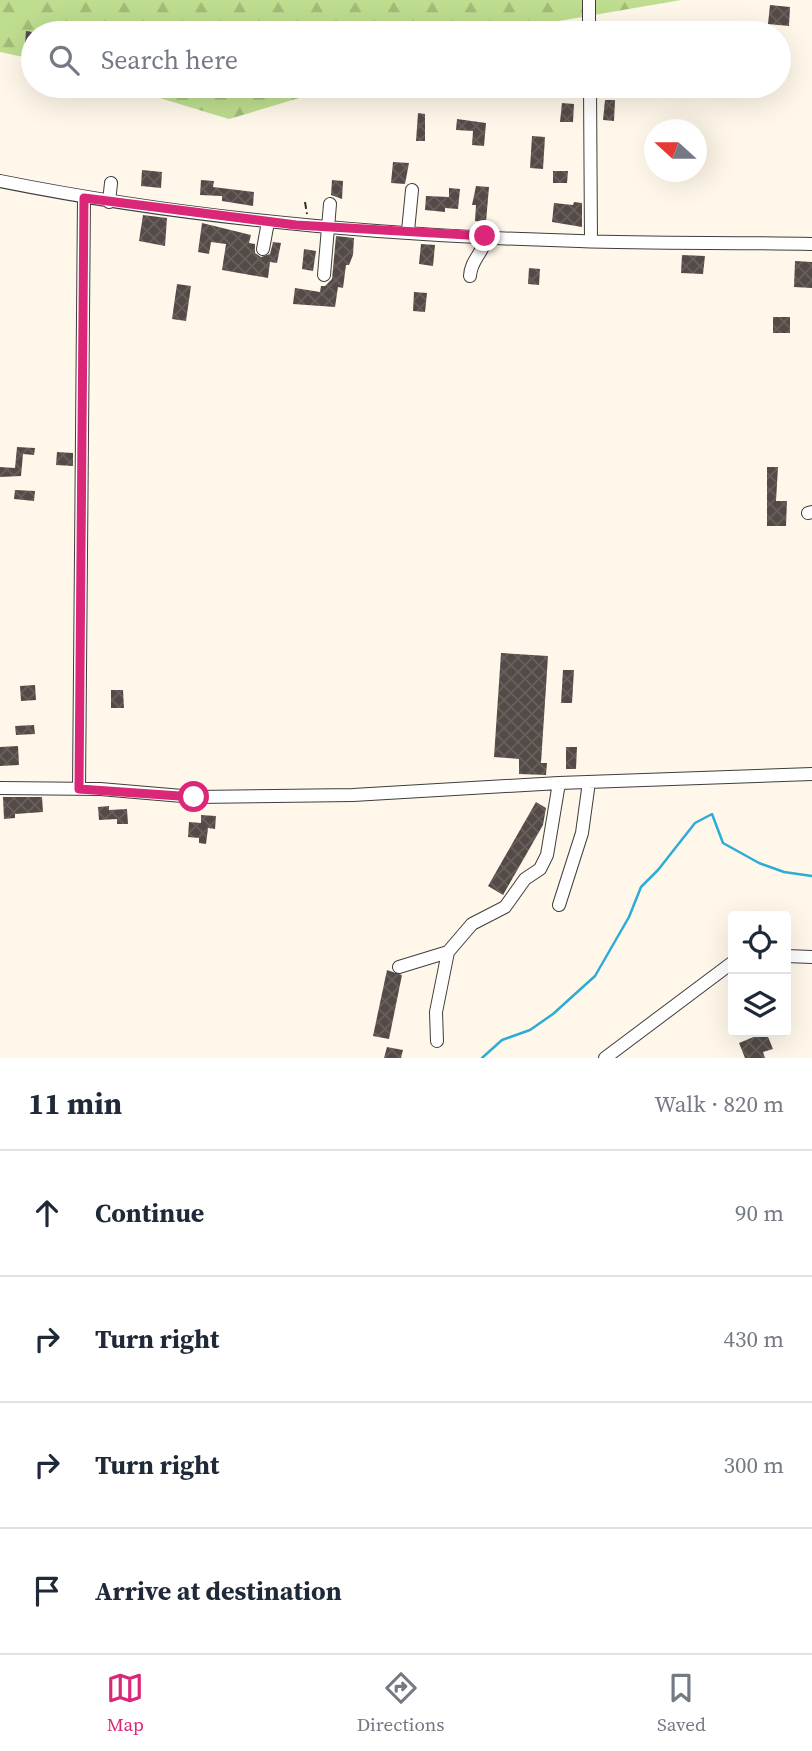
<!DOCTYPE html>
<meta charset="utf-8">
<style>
body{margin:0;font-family:"Source Serif 4",serif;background:#f2f2f3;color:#1f2937}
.controls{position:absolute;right:21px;bottom:21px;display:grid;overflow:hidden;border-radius:7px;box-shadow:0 7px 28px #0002}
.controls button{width:63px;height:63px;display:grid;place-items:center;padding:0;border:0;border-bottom:2px solid #e0e1e3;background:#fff;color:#1f2937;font:35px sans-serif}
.compass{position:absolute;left:644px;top:119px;width:63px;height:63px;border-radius:50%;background:#fff;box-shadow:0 7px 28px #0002;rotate:291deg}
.stop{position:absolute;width:21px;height:21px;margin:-16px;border:5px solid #db2777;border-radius:50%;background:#fff}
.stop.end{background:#db2777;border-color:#fff;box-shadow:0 2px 7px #0008}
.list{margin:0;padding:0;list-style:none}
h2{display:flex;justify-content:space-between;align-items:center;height:91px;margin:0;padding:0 28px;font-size:30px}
h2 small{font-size:23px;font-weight:400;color:#747a83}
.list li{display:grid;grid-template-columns:46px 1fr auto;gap:21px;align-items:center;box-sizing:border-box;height:126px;padding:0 28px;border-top:2px solid #e0e1e3}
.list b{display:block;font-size:26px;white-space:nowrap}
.list em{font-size:23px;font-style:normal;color:#747a83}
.icon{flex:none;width:38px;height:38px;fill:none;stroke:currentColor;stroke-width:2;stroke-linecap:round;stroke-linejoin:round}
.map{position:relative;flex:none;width:812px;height:1058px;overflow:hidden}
.search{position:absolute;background:#fff;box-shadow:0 7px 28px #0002;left:21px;right:21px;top:21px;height:77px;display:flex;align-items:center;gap:18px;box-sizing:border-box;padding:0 24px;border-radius:38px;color:#747a83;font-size:26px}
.sheet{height:595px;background:#fff}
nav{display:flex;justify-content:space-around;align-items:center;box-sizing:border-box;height:98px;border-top:2px solid #e0e1e3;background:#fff;font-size:19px;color:#747a83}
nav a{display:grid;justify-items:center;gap:4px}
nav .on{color:#db2777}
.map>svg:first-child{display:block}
.forest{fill:url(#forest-firs)}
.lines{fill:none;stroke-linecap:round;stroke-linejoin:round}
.stream{stroke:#2cacd6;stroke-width:2.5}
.building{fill:url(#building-cross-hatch)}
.minor-casing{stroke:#3e3e3e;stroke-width:14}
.path{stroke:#2d2d2d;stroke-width:2;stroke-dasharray:7 3.5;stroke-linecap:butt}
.minor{stroke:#fff;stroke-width:12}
.route{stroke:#db2777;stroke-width:9}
</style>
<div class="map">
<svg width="812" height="1058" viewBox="0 0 812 1058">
<defs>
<pattern id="forest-firs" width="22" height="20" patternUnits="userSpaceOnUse" patternTransform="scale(1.75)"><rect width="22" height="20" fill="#bedd8f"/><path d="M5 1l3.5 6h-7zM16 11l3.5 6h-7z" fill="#a2bc7a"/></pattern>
<pattern id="building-cross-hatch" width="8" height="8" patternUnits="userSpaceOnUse" patternTransform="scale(1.75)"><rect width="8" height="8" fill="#544a47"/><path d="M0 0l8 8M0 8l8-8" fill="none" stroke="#68605d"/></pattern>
</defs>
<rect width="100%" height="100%" fill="#fff7e9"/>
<path class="forest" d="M0,0H681L553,22L515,33H33V59L0,52Z
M120,86H339L229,119Z"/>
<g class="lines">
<path class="stream" d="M482,1058L502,1040L530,1030L553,1014L595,976L629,917L641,887L658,870L695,823L712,814L723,843L759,863L784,872L812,876"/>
</g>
<path class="building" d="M770,5L790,7L789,26L768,24Z
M26,31L33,32V57L24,56Z
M436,86L452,88L451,97L434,95Z
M605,100H615L614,121L603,120Z
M562,103L574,104L573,122H560Z
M418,113L425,114V141H416Z
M457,119L486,123L484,146L472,145L473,131L456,130Z
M532,136L545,137L543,169L530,168Z
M393,162L409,163L405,184L391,183Z
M142,170L162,172L161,188L141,186Z
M553,171H568L567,183H553Z
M201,180L214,181L213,187L254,192L253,206L222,201V196L200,195Z
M332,180L343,181L342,199L331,195Z
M476,186L489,187L486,222L475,221L476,205H472Z
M449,188L460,189L458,209L445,208V212L425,210L426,196L449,197Z
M574,202L582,203V227L552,222L554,203L573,205Z
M143,215L167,218L165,246L139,241Z
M202,223L251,235L249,243L255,244V253L261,257L270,254L273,242L281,243L277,263L270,262L268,278L222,270L226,244L211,242L209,254L198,252Z
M336,236L354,238L353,255L349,265H346L343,288L338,287L335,307L293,304L295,288L320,292L321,286H325L332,279Z
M421,244L435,245L433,266L419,264Z
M304,249L316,251L313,271L302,269Z
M682,255L705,256L703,274L681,273Z
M795,261L812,262V288L794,287Z
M529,268L540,269L539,285L528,284Z
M177,284L191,286L186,321L172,319Z
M414,292L427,293L425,312L413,311Z
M773,317H790V333H773Z
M17,447L35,448L34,455L23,454L21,476L0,477V467L15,468Z
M57,452L73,453V466L56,465Z
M767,467H778L776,501H787L786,526H767Z
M15,490L35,491L34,501L14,499Z
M501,653L548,656L541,763H547L546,775L519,774V759L494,757Z
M563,670H574L572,703H561Z
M35,685L36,700L21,701L20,686Z
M111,690H123L124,708H111Z
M34,725L35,734L16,735L15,726Z
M18,746L19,765L0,766V747Z
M566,747H577L576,769H566Z
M3,797H42L43,812L15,814V818L4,819Z
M536,802L546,808L543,825L503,895L488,886Z
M109,806V810L127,809L128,824H117V819L99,820L98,807Z
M201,815L216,816L215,829L208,828L206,844L199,843V838L188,837L189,822L201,823Z
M387,970L402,975L389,1039L373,1036Z
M766,1032L773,1049L763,1052L765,1058H745L739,1043Z
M387,1047L403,1050L401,1058H384Z"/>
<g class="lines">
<defs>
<path id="minor" d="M589,0V33
M590,86L591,241
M0,181C189,219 386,236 579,241C657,244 734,242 812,244
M109,202L111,183
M408,231L412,190
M263,249L268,222
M324,275L330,204
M470,276C471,258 485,253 485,236
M808,513L812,512
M0,788L100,789L194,797L353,795L559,783L812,774
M79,789L84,198
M559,905L582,833L589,782
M786,956L812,957
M399,967L448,952
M437,1041L436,1012L448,952L472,924L505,907L525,879L540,869L547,855L559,783
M605,1058L733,962"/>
</defs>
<use href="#minor" class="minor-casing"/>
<path class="path" d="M305,202L307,214"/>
<use href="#minor" class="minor"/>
</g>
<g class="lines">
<path class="route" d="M194,797L79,789L84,198L296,225L485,236"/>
</g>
</svg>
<div class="controls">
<button><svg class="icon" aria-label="locate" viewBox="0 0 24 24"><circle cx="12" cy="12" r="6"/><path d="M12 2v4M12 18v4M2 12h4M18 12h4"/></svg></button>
<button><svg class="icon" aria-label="layers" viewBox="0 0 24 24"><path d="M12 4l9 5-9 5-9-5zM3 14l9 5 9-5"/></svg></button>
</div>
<svg class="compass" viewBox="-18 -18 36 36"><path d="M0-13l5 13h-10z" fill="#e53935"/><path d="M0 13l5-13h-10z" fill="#747a83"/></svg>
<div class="stop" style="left:194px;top:797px"></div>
<div class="stop end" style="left:485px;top:236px"></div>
<div class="search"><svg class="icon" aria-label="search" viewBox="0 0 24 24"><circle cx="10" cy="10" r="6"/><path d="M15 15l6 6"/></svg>Search here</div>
</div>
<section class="sheet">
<h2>11 min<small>Walk · 820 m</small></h2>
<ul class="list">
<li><svg class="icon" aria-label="ahead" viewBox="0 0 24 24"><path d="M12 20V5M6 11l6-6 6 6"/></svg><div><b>Continue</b></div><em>90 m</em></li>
<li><svg class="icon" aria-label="right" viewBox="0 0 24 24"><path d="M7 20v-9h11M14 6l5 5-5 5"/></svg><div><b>Turn right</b></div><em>430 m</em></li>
<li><svg class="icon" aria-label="right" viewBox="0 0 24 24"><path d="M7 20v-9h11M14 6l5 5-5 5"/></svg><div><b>Turn right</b></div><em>300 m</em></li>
<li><svg class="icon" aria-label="arrive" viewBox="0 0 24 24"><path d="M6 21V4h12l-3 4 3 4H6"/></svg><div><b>Arrive at destination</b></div></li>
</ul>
</section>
<nav>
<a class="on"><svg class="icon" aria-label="map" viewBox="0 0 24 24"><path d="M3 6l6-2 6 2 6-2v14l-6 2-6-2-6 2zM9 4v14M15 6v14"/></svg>Map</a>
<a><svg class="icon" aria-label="directions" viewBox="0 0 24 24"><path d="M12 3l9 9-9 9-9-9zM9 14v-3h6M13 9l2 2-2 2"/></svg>Directions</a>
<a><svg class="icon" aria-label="saved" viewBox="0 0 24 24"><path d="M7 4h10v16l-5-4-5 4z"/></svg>Saved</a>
</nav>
